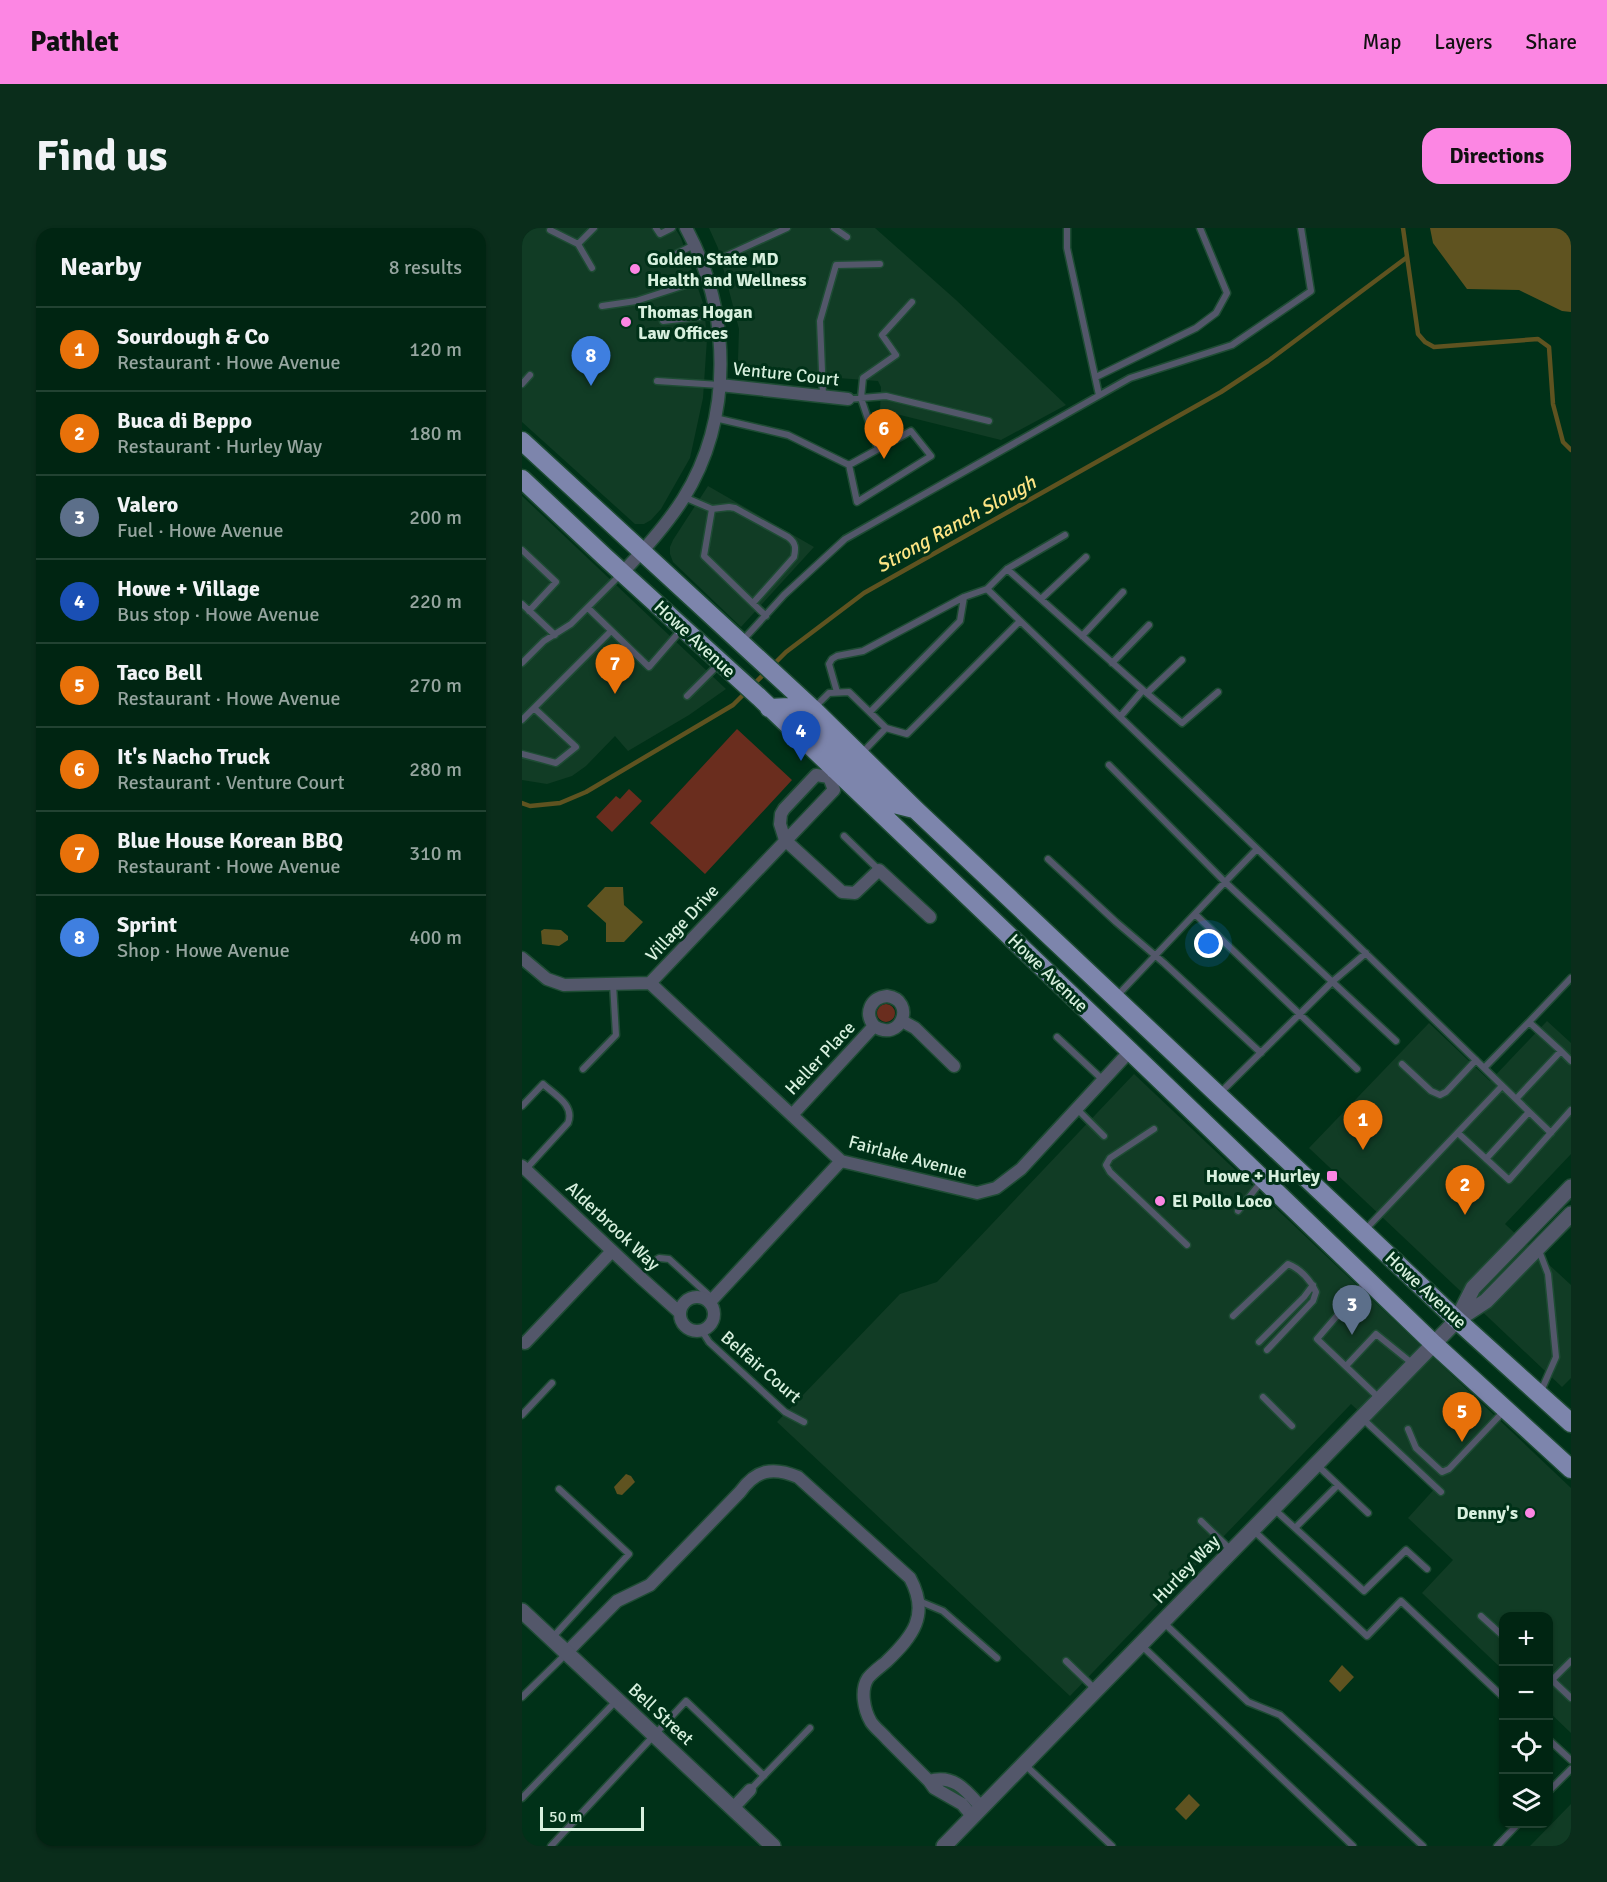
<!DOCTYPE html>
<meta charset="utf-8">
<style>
body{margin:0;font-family:Signika,sans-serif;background:#0a2d1b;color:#f1f3f6}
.controls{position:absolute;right:18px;bottom:18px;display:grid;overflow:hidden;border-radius:12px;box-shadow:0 2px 4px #0004}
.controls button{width:54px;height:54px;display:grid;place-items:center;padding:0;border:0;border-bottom:2px solid #224232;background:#002512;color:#f1f3f6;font:30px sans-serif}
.scale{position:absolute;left:18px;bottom:15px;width:104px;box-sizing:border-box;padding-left:6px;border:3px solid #d7f0de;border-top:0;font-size:16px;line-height:21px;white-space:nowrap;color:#d7f0de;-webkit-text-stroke:4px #003118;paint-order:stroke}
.you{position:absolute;left:687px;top:716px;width:21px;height:21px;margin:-15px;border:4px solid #fff;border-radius:50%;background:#1a73e8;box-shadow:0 0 0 9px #1a73e833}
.badge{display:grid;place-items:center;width:39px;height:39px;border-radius:50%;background:#fc86e3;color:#fff;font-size:20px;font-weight:700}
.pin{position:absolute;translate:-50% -50px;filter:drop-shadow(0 2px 3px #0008)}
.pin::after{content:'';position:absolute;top:32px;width:21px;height:18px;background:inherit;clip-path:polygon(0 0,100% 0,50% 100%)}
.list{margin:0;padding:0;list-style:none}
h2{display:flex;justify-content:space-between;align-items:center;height:78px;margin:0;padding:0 24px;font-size:26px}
h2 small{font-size:20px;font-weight:400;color:#95a59f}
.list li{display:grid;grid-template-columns:39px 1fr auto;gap:18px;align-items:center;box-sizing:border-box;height:84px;padding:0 24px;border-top:2px solid #224232}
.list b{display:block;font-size:22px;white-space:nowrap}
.list p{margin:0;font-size:20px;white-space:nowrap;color:#95a59f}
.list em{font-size:20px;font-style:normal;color:#95a59f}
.icon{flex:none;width:33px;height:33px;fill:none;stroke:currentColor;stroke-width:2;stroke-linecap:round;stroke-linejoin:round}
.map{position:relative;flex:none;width:1049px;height:1618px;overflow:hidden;border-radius:18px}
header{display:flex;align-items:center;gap:36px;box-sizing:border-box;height:84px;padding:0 30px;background:#fc86e3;color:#111}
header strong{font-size:28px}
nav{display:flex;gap:33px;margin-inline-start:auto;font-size:21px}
.intro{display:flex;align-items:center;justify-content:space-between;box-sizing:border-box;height:144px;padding:0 36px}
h1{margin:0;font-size:42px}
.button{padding:15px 27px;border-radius:18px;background:#fc86e3;color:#111;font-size:21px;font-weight:700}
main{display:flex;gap:36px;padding:0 36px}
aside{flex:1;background:#002512;border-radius:18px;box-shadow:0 2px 4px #0004}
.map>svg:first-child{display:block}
.built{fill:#113c25}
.green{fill:#6a2d1e}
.water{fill:#5f5320}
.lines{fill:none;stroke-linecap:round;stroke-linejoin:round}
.stream{stroke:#5f5320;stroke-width:4.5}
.service-casing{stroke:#1e4c34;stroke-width:9}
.minor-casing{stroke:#1e4c34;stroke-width:15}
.tertiary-casing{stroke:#1e4c34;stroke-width:18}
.primary-casing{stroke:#1e4c34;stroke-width:21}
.service{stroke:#53576a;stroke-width:6}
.minor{stroke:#53576a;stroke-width:12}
.tertiary{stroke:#53576a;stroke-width:15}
.primary{stroke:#7d85ac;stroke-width:18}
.poi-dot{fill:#fc86e3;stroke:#003118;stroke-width:2}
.labels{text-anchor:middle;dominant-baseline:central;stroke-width:6;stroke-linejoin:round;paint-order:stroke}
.poi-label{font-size:18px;font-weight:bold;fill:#d7f0de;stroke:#003118;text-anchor:start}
.street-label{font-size:18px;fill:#d7f0de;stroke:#003118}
.water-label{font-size:20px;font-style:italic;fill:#fce484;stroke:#003118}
</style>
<header>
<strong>Pathlet</strong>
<nav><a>Map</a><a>Layers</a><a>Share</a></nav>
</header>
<div class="intro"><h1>Find us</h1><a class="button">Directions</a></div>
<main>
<aside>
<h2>Nearby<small>8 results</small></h2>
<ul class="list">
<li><span class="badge" style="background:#e8710a">1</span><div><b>Sourdough &amp; Co</b><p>Restaurant · Howe Avenue</p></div><em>120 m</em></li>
<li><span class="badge" style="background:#e8710a">2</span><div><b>Buca di Beppo</b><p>Restaurant · Hurley Way</p></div><em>180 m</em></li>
<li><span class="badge" style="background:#5c6f8a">3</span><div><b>Valero</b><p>Fuel · Howe Avenue</p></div><em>200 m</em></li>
<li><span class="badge" style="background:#1a4fb4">4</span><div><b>Howe + Village</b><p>Bus stop · Howe Avenue</p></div><em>220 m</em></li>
<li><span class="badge" style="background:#e8710a">5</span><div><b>Taco Bell</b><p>Restaurant · Howe Avenue</p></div><em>270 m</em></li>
<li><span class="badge" style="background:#e8710a">6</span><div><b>It's Nacho Truck</b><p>Restaurant · Venture Court</p></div><em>280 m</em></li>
<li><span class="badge" style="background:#e8710a">7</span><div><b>Blue House Korean BBQ</b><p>Restaurant · Howe Avenue</p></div><em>310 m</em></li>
<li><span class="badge" style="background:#3f7fe0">8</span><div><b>Sprint</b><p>Shop · Howe Avenue</p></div><em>400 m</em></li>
</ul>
</aside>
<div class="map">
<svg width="1049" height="1618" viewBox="0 0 1049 1618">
<rect width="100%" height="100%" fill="#003118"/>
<path class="built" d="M0,0H153L159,10L182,78L185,111L181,170L168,230L139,281L129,292L122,296H113L0,194Z
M187,0H353L434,72L544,177L479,212L358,182L359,159L356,153L225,143L216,132L217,101L196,20Z
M186,258L292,319L219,399L151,334L148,326V319L151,312Z
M0,268L204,461L167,487L106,523L93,508L64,538L50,548L25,556L0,552Z
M1025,793L1049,815V926L983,996L1049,1057V1150L1040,1159L787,920L907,795L968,853Z
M612,846L1049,1260V1428L1043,1434L1049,1440V1505L1027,1484L1026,1388H981V1442L900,1365L931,1332L886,1290L916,1257L829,1176L548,1468L255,1194L378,1066L415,1054Z
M1049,1576V1618H1008Z"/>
<path class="green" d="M215,501L270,552L183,646L128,595Z
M107,561L120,573L90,604L74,589L94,568L98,571Z
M355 785a9 9 0 1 1 18 0a9 9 0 1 1-18 0Z"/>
<path class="water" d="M908,0H1049V84L1040,83L997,62L945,61L911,15Z
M83,659H101L102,677L121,694L102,714H84V695L65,678Z
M22,701L39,702L46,708V712L37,718L20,716L19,703Z
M104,1246L109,1248L113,1254L100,1267L95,1266L92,1259Z
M820,1437L832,1449L818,1464L807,1453Z
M667,1566L678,1577L664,1592L653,1581Z"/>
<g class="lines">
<path class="stream" d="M881,0L896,106L903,114L912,119L1016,111L1027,119L1031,176L1041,214L1049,222
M250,438L264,424L342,365L699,164L746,133L884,30
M231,457L244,444
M0,575L8,578L38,575L64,564L211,477L225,463"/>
<defs>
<path id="service" d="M134,0L138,6L150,0
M312,0L325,9
M545,0V20L577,167
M28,2L56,16
M148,29L172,17
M182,38L265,0
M70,40L56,16L72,0
M80,78L114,73L185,50
M141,93L194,87
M574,149L674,100L694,85L705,65L678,0
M135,153L198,157
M0,156L8,147
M301,168L298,93L314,37L358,36
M326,171L364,168L467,193
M193,190L266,207L327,237
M389,203L409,228L335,274L327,237Z
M356,221L339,170L341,150L374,127L360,107L390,74
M162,269L190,281L207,279L213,280L266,309C274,315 274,320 272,329L231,375
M190,281L182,328L244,388
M0,322L34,354L7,383
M485,341L621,462
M465,361L485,341L543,307
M519,371L564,329
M0,376L33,407
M66,380L127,439L159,402
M560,408L601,364
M221,412L262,367L323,311L608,150L710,117L789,63L779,0
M0,435L22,413L49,396L98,347
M590,435L627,397
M315,464L307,436L310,431L315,428L341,423L442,369L465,361L829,711L1029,905
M625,465L660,432
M165,468L198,435
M293,479L307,465L327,464L364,500L339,526
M348,484L438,393L442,369
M598,489L621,462L660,495L696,464
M0,492L89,403
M364,500L385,506L498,393
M0,526L34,535L54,519L12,480
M587,537L703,654L735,621
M322,608L357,642
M526,631L594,694L642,735L739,825
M673,686L835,841
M594,769L703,654L874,813
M1007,794L1049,750
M535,809L581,852
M880,836L909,863L918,867L924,864L954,832
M962,840L1007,794L1039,823
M61,841L94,807L91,756
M697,866L810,754L844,725
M994,871L1039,823L1049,833
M0,878L21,856C33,867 53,877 46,895L4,941
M555,881L582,908
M632,901L588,930L584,937L588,944L665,1017
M936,905L987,952L1049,882
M964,931L1007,884
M716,983L739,954
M842,1003L980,858
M1016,1020L1026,1046L1034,1129L1019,1163
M118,1049L129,1035L137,1030L147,1031L191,1071
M844,1054L795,1111L857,1170
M711,1088L766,1036C779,1041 789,1053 794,1064L791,1073L745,1122
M180,1103L187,1114L263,1184L282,1194
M737,1114L782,1069L791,1057
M824,1138L854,1106L891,1136
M741,1169L770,1198
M0,1187L30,1155
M841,1191L919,1264
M886,1201L894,1220L920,1244L927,1241L982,1183
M794,1236L846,1285
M751,1280L842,1363L884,1322L905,1341
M679,1293L709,1322
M773,1300L816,1257
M731,1302L845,1408L879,1373L981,1469
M397,1373L421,1383L475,1430
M959,1388L981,1408
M641,1394L726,1474L758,1487L901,1618
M30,1410L107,1326L37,1261
M619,1417L831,1618
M544,1433L574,1462
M1049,1433L1030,1452L1049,1470
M0,1469L45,1425
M1026,1511L1049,1532
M502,1536L590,1618
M228,1562L288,1500
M1026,1564L1049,1541
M0,1570L95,1472
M29,1618L164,1473L242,1548
M975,1618L996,1596"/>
<path id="minor" d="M198,157L326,171
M100,345C123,321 144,298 161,271C212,189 209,83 164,0
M307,549L294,547L262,581L259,586L258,596L263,612L320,664L333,665L357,642L408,689
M0,730L25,751L42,757L128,755L312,562L307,549
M128,755L319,933L455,965L474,960L499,941L608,823
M380,793L393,800L432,838
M270,887L352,798C379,816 395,772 365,768C348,770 342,785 352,798
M0,938L118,1049L157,1084
M158 1086a17 17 0 1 1 34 0a17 17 0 1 1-34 0Z
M188,1074L319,933
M3,1115L90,1023
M45,1424L95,1373L128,1357L218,1264C234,1242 250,1238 276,1249L388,1350C408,1387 391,1408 364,1434C358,1439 351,1444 346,1450C338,1462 342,1482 349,1494C353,1500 360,1505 365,1511C379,1525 393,1539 407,1553
M211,1580L228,1562
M450,1588L440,1576L412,1560L407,1553C432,1546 444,1562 459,1579"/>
<path id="tertiary" d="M935,1092L951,1060L1049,959
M0,1383L251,1618
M422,1618L935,1092L964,1073L1049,986"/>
<path id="primary" d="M0,213L291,481L394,582L935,1092L1049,1195
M0,251L83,329L237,469L608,823L912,1116L1049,1241
M247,480L267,479L315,524L332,529L338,527
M313,542L325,537L331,540L368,575L392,581"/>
</defs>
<use href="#service" class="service-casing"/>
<use href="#minor" class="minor-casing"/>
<use href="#tertiary" class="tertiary-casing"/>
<use href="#primary" class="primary-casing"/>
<use href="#service" class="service"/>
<use href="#minor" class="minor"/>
<use href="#tertiary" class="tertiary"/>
<use href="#primary" class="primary"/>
</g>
<g class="poi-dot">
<circle cx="113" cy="41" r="6"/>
<circle cx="104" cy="94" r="6"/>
<rect x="804" y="942" width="12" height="12" rx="3"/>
<circle cx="638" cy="973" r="6"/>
<circle cx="1008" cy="1285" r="6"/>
</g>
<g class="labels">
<g class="poi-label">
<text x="125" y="31">Golden State MD<tspan x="125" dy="21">Health and Wellness</tspan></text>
<text x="116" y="84">Thomas Hogan<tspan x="116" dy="21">Law Offices</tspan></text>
<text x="798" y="948" text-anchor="end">Howe + Hurley</text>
<text x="650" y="973">El Pollo Loco</text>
<text x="996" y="1285" text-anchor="end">Denny's</text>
</g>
<g class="street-label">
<text transform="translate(264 146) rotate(6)">Venture Court</text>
<text transform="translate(173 411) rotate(43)">Howe Avenue</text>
<text transform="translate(160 695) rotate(-47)">Village Drive</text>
<text transform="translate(526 745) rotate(44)">Howe Avenue</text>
<text transform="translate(298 830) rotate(-47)">Heller Place</text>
<text transform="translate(386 929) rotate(15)">Fairlake Avenue</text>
<text transform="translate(91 998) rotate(43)">Alderbrook Way</text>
<text transform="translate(904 1062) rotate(43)">Howe Avenue</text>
<text transform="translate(239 1139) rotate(41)">Belfair Court</text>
<text transform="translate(664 1341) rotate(-46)">Hurley Way</text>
<text transform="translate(139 1486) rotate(43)">Bell Street</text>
</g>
<g class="water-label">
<text transform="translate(434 296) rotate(-29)">Strong Ranch Slough</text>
</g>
</g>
</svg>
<div class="controls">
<button>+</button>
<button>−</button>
<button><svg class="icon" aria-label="locate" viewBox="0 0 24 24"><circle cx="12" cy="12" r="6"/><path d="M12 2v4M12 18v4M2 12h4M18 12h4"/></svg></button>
<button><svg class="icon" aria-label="layers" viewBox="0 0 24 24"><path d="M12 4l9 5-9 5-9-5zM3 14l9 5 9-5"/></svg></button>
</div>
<div class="scale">50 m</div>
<div class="you"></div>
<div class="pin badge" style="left:841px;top:922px;background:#e8710a">1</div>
<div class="pin badge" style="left:943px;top:987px;background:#e8710a">2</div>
<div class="pin badge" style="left:830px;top:1107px;background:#5c6f8a">3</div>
<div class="pin badge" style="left:279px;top:533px;background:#1a4fb4">4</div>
<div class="pin badge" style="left:940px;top:1214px;background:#e8710a">5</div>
<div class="pin badge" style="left:362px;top:231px;background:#e8710a">6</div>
<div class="pin badge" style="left:93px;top:466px;background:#e8710a">7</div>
<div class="pin badge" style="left:69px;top:158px;background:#3f7fe0">8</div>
</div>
</main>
